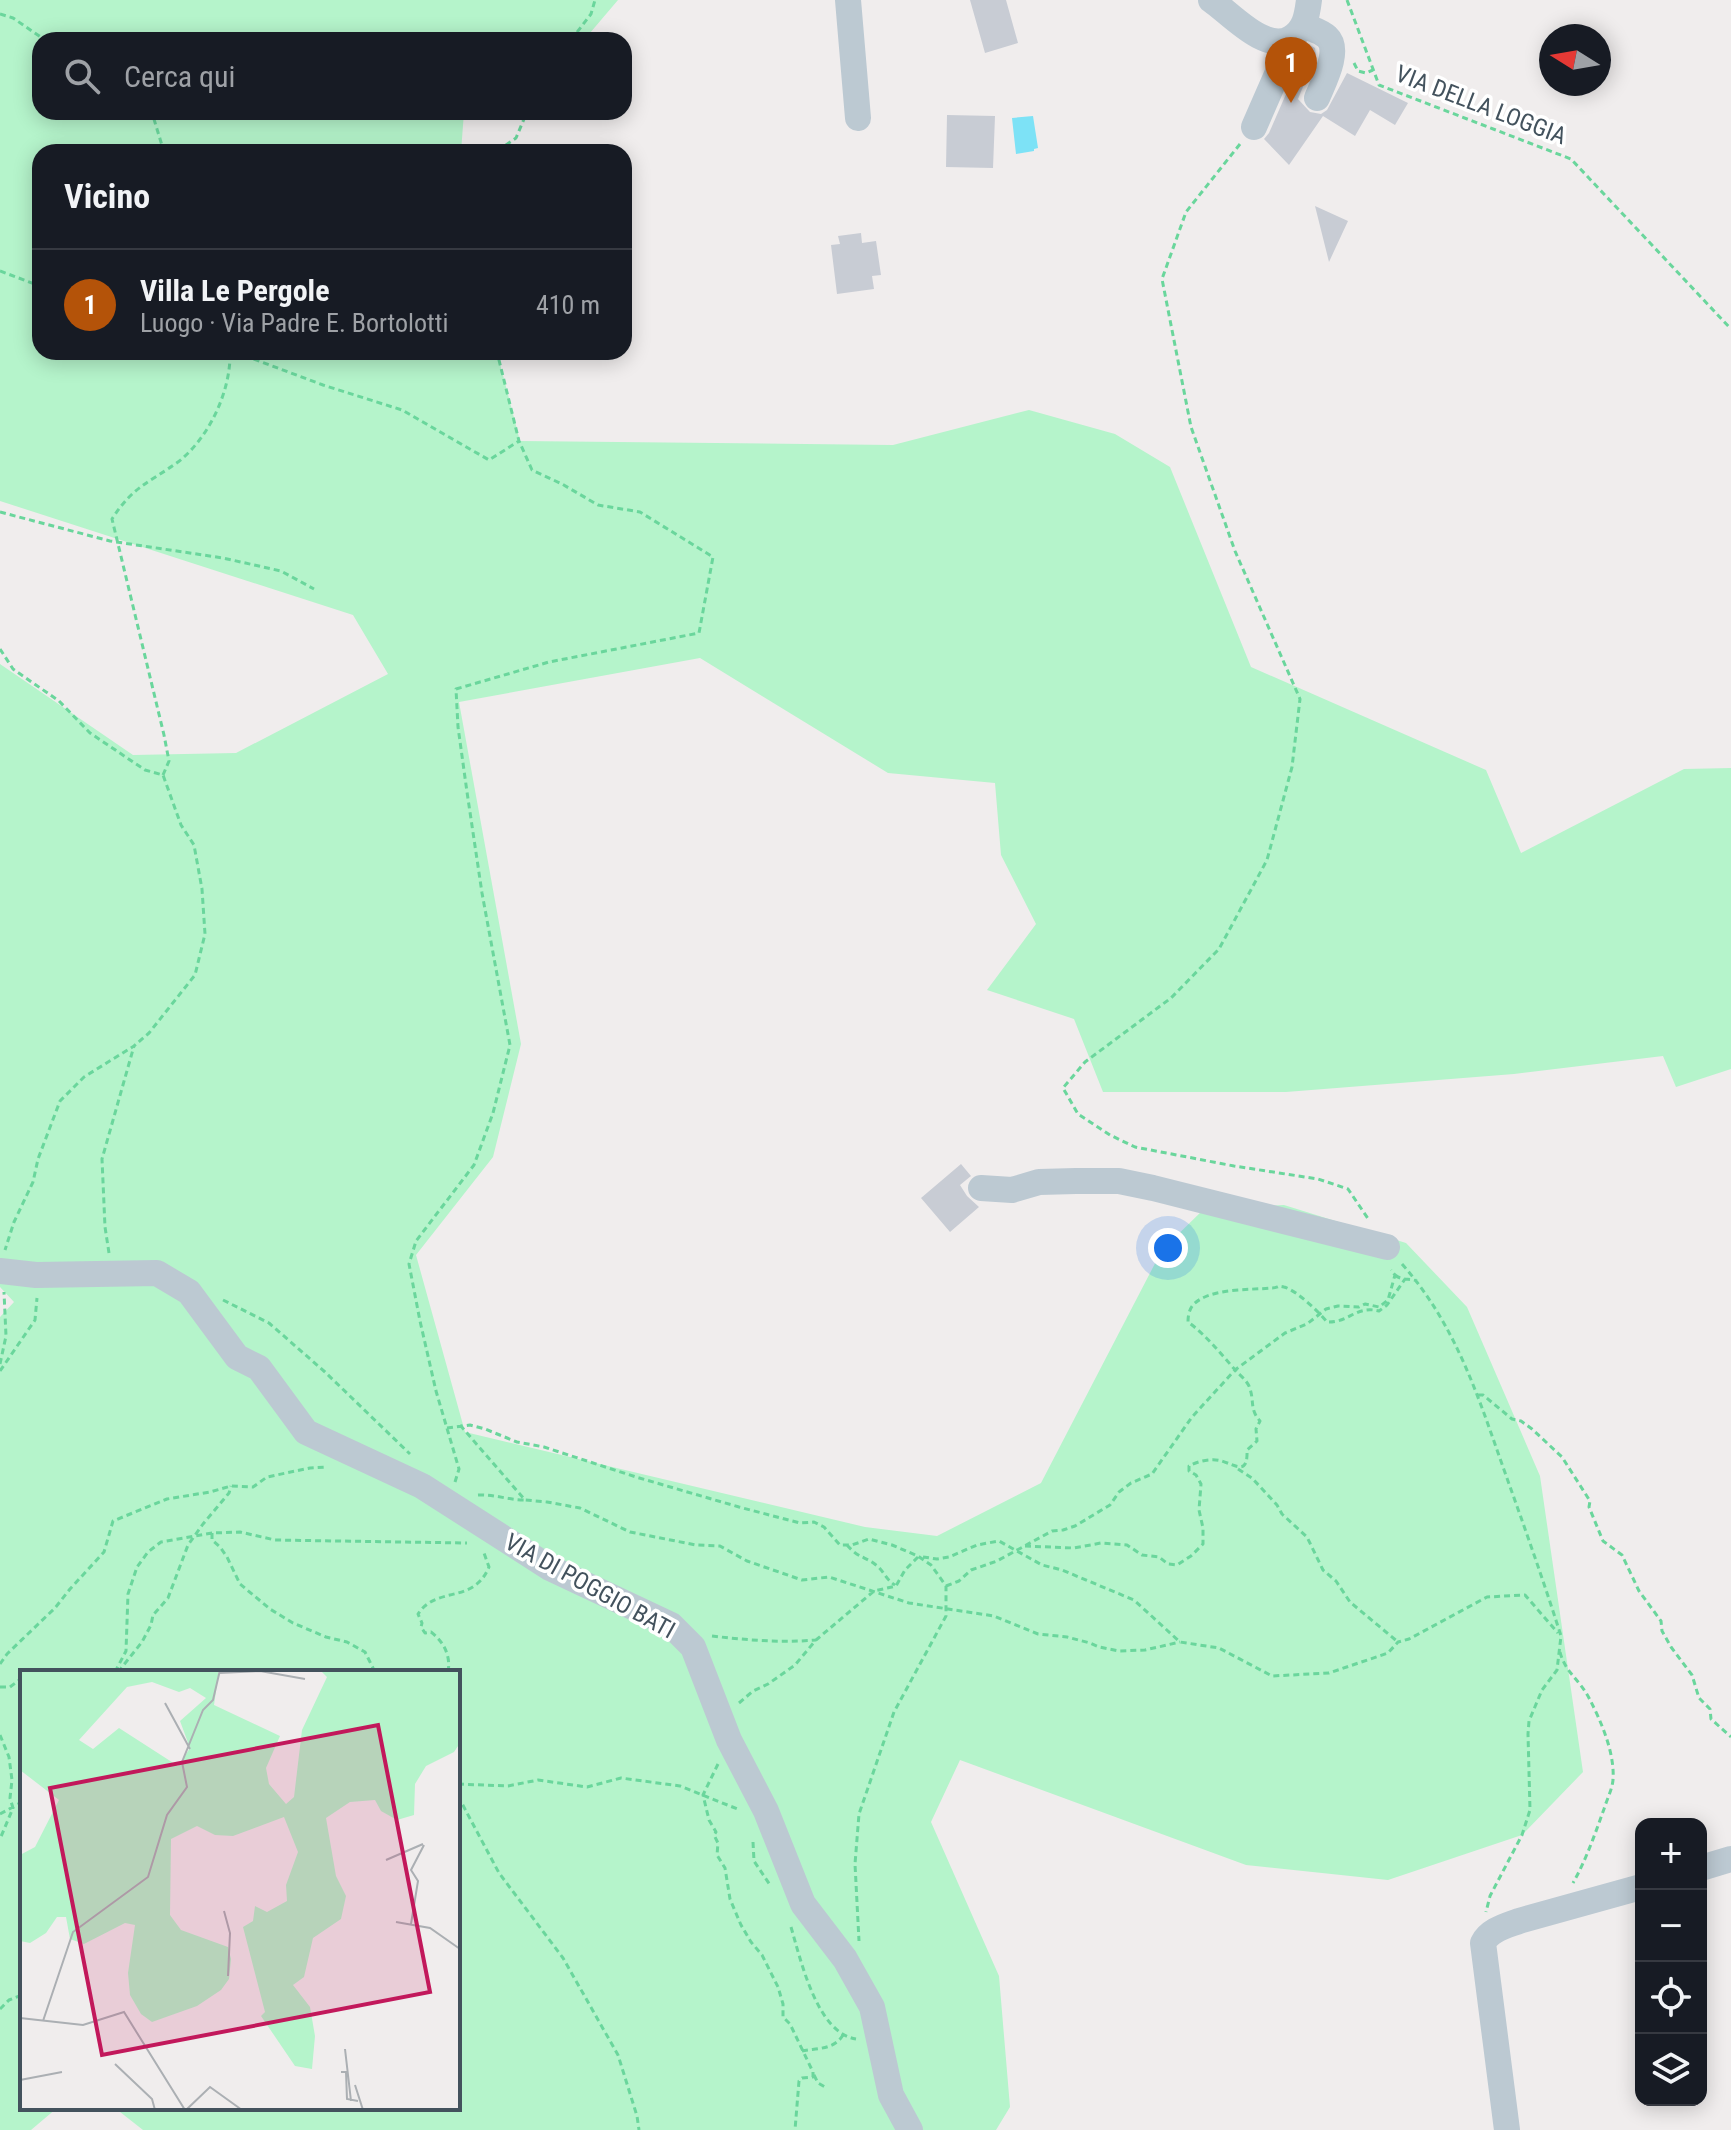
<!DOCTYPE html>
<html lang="it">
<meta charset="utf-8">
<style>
body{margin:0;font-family:"Roboto Condensed",sans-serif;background:#242831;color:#f1f3f6}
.controls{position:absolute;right:24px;bottom:24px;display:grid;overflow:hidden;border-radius:16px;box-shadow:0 4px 20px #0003}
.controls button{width:72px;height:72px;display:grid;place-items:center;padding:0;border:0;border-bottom:2px solid #363941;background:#171b24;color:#f1f3f6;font:40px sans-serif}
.compass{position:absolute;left:1539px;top:24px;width:72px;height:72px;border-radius:50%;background:#171b24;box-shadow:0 4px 20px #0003;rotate:281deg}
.you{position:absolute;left:1168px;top:1248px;width:28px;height:28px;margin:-20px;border:6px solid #fff;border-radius:50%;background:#1a73e8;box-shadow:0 0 0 12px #1a73e833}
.badge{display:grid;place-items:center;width:52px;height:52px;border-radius:50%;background:#b45309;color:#fff;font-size:26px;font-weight:700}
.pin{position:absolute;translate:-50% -66px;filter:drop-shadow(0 2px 4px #0008)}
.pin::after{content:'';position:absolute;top:42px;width:28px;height:24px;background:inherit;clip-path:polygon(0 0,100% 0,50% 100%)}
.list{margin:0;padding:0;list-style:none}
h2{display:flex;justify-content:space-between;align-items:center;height:104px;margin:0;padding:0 32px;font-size:34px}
h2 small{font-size:26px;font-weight:400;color:#9ea1a6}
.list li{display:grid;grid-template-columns:52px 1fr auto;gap:24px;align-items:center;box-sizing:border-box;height:112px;padding:0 32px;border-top:2px solid #363941}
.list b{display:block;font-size:30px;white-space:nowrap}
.list p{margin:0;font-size:26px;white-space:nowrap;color:#9ea1a6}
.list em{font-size:26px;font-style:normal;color:#9ea1a6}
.icon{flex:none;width:44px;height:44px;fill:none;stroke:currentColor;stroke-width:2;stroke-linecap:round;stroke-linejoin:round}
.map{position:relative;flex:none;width:1731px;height:2130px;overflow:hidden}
.search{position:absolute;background:#171b24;box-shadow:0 4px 20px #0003;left:32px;top:32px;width:600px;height:88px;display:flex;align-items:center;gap:20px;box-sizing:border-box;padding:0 28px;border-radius:24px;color:#9ea1a6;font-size:30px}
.panel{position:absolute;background:#171b24;box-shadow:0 4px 20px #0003;left:32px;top:144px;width:600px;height:216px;border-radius:24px}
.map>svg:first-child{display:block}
.green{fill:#b5f4cb}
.water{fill:#7de2f6}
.building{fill:#c8ccd4}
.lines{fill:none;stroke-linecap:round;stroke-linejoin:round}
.path{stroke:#6ad69c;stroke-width:3;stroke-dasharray:6 4;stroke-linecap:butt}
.minor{stroke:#bcc9d2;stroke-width:26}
.labels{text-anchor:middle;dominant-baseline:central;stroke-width:7;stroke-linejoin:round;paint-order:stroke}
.street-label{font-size:24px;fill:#43525d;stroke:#fff}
.inset-road{fill:none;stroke:#abafb3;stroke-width:2}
.view{fill:#c2185b;fill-opacity:0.15;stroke:#c2185b;stroke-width:4}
.inset-edge{fill:none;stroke:#43525d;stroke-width:4}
</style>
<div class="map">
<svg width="1731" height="2130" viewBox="0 0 1731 2130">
<rect width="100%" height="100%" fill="#f0eded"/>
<path class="green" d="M0,0H618L584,40H40V112H464L461,152H40V352H497L520,441L893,445L1029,410L1115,434L1170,467L1251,667L1486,770L1521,853L1684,769L1731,768V1069L1676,1087L1663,1056L1514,1074L1286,1092H1103L1074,1019L987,990L1036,924L1001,855L995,783L888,773L700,658L459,702L521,1044L493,1157L416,1255L465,1432L865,1527L937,1536L1041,1483L1162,1250L1204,1209L1284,1205L1406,1243L1467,1307L1540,1476L1583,1772L1522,1835L1388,1880L1246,1865L960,1760L931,1822L999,1976L1010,2107L996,2130H143L115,2108H458V1672H22V2108H57L31,2130H0V1317L14,1302L0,1287V664L133,755L236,753L388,674L353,615L0,501Z"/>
<path class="water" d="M1033,116L1038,148L1034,149V151L1016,154L1012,118Z"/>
<path class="building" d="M970,0H1006L1018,43L985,53Z
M1308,44L1315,48L1316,55L1298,99L1310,112L1321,114L1327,110L1347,73L1408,103L1395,125L1370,110L1355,136L1323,116L1289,165L1264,139L1269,133L1303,55L1304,48Z
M947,115L995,116L993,168L946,167Z
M1315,206L1348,221L1329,262Z
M861,233L862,243L876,241L881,275L872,276L874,289L837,294L831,245L840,244L838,236Z
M961,1164L971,1176L960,1185L967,1196L979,1207L950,1232L921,1198Z"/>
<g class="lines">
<path class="path" d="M1347,0L1379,85L1571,159L1731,329
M0,14L13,18L45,40
M571,40L591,14L595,0
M1354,63L1358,71L1366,73L1373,70
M147,112L153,116L164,152
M1240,144L1186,212L1162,279L1191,427L1235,551L1300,699L1292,767L1267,860L1219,949L1171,998L1085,1062L1063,1088L1078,1114L1110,1135L1135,1147L1234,1166L1318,1179L1348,1189L1369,1220
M499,152L500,149L516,138L527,112
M0,271L40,286
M235,352L323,385L402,410L489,460L519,441
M0,512L110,541L223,558L281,571L314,589
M0,649L13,669L59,701L90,733L145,770L163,775L181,825L194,845L202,889L205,934L195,975L149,1033L134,1046L84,1077L60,1101L38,1159L33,1182L14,1222L5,1250
M163,775L169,761L164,735L112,519C133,486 149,483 178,462C209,438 231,391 230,352
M109,1253L105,1227L102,1159L134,1046
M1402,1264C1455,1324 1477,1393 1503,1467C1523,1523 1543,1579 1561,1636L1557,1670L1542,1690L1529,1721L1528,1734L1530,1810L1522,1835L1490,1896L1486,1912
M1395,1275C1402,1281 1409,1278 1417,1281
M223,1300L269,1323L325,1372L410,1454
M0,1364L6,1336L4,1292
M0,1371L35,1320L37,1298
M1478,1395H1483L1512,1419L1521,1421L1532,1429L1562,1457L1590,1501L1589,1507L1603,1541L1622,1555L1639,1591L1661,1621L1662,1631L1671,1647L1692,1675L1699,1698L1710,1709L1711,1719L1731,1737
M460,1425L525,1500L547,1502L580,1508L630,1532L696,1545L720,1546L747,1561L802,1580L829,1577L909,1603L994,1616L1038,1634L1067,1637L1090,1643L1099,1647L1119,1651L1145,1650L1180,1642
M447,1428L470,1425L485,1429L517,1442L544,1447L636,1477L739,1507L800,1523L814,1522L824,1527L840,1545H852L869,1539L892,1545L918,1556L931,1565L946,1586V1616L894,1712L859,1814L855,1864L859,1941
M1238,1469L1252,1478L1277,1505L1282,1514L1307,1537L1323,1570L1336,1581L1350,1602L1398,1642
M455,1482L459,1469L436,1391L420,1321L409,1264L416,1241L474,1165L493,1113L510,1045L482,893L467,792L458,727L456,689L549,662L699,633L713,557L640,512L598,505L562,484L532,470L519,441L497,352
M478,1495C494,1494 508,1500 525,1500
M212,1533V1540L220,1547L227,1557L240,1584L270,1609L293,1623L326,1637L347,1642L365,1652L375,1672
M847,1545C859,1559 865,1556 876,1565C884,1571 886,1580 895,1585
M1025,1546L1074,1548L1101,1543L1127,1545L1142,1555L1159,1557L1168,1564L1177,1565L1191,1556L1203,1544V1528L1199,1510L1201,1484L1196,1475L1189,1471V1466C1198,1461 1212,1458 1222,1461C1237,1466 1248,1475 1247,1450L1257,1441L1256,1429L1260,1421C1249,1409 1255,1401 1249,1386C1246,1380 1241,1376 1237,1372C1221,1354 1206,1335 1188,1322C1188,1316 1189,1309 1194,1304C1210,1288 1250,1290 1272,1288C1279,1288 1277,1285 1284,1287C1296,1290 1319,1312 1327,1322C1349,1323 1356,1305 1379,1311L1387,1305L1405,1279
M923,1557L937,1559L949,1557L977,1545L999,1541L1042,1565L1062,1570L1134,1600L1180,1642L1219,1648L1272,1676L1329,1673L1388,1653L1398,1642L1409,1639L1487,1597L1525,1595L1558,1633
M946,1586L959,1581L971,1570L997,1561L1052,1531L1063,1530L1075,1526L1110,1505L1119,1492L1131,1483L1152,1474L1192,1417L1235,1370L1285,1333L1307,1324L1326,1309L1338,1306L1359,1307L1365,1304L1379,1307L1388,1300L1395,1275L1391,1270
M712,1636C746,1640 781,1643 816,1640
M1560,1652C1565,1672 1579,1679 1589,1698C1601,1721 1615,1753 1613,1780C1612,1790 1607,1799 1604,1809C1595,1834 1586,1860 1573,1883
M0,1664L7,1654L55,1608L70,1589L104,1552L113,1521L167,1499L210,1492L231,1486L253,1487L267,1477L310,1468L326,1467
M115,1672L126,1651L128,1594L137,1567L148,1552L161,1542L212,1533L240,1532L275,1540L467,1543
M118,1672L142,1642L151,1625L153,1615L168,1598L188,1545L203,1524L229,1493L231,1486
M448,1672C451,1656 444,1642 431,1632L425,1633L421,1627L422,1623L418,1614C437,1585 473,1605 489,1567L484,1553
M0,1687H10L22,1678
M739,1703L753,1691L768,1684L795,1665L816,1640L874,1591L896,1586L905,1570L918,1557
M0,1735L9,1757L12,1780L10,1798L13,1808L0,1839
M718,1764L703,1795L709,1820L716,1832L714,1835L718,1843L717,1855L725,1868L730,1899L741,1925L751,1942L762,1955L778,1987L783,2004V2017L790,2024L813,2072V2077L802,2078L799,2081L795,2130
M458,1784L508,1786L538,1780L587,1787L621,1778L680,1786L740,1810
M458,1796L499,1873L563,1958L618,2055L637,2116L639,2130
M0,1814L22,1802
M753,1842L754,1861L770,1885
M791,1927C801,1961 817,2033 856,2039
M0,2009L9,2000L22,1995
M802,2051C817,2048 834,2050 843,2035
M814,2075L818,2083L825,2087"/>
<path class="minor" d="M848,0L858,118
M1211,0C1230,13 1266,54 1291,38C1305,29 1307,16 1309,0
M1303,25C1311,29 1321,31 1327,37C1341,50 1323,83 1317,98
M1254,127L1288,49L1287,41
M981,1188L1012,1190L1039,1182L1076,1181H1119L1153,1188L1387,1247
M0,1271L36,1275L157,1273L189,1292L237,1357L259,1368L306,1432L422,1486L550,1568L671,1625L693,1647L729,1740L766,1811L803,1904L845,1959L872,2007L891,2095L910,2130
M1701,1868L1731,1859
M1507,2130L1483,1943C1489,1930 1506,1926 1519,1921L1641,1887"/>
</g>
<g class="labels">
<g class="street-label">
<text transform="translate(1481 105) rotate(21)">VIA DELLA LOGGIA</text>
<text transform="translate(590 1586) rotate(29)">VIA DI POGGIO BATI</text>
</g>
</g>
<g transform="translate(20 1670)">
<rect width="440" height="440" fill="#f0eded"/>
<path d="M0,0H199L194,35L260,66L246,98L249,114L266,134L274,127L282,60L307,7L300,0H440V73L434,82L406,96L395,114L394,145L377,150L361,141L355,130L330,132L306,148L316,206L326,226L321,249L293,268L284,307L273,315L290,337L295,366L292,399L275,396L241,346L245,342L223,257L233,251L235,236L247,242L267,231L266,215L278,182L264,147L213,166L195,165L177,156L151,169L150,245L161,260L208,277L211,289L209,309L201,320L177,336L132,352L121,344L110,325L108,303L115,255L105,253L64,274L50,269L46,247H37L26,263L10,273L0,271V185L15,177L39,130L0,100ZM132,12L159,22L170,18L186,28L160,51L170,78L158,96L99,58L73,79L59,70L107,17Z" fill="#b5f4cb" fill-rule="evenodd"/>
<path class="inset-road" d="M199,3L240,1L285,9M145,33L170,79M366,190L403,174M204,241L210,263L208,306M376,252L410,258L440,279M391,254L398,211L391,200L404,175M0,348L63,355L104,342L165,440M23,351L53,262L128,207L147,145L167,117L162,92L183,40L193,30L200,0M325,379L331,431M95,394L132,429L135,440M321,402H326L327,429L338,431M0,410L42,402M335,415L343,440M166,440L190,417L222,440"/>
<path class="view" d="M358,55L410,322L82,385L30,118Z"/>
<rect width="440" height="440" class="inset-edge"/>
</g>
</svg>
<div class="controls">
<button>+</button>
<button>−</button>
<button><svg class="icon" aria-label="locate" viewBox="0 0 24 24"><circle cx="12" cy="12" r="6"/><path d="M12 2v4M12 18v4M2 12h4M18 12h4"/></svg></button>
<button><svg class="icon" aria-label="layers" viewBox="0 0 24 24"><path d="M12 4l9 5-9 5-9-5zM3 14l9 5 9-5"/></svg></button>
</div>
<svg class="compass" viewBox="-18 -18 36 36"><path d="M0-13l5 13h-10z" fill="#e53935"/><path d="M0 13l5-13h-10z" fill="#9ea1a6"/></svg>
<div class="you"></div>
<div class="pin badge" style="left:1291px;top:103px">1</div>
<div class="search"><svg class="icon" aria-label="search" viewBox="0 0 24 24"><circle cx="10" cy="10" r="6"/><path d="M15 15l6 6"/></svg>Cerca qui</div>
<section class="panel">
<h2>Vicino<small></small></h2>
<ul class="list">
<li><span class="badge">1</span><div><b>Villa Le Pergole</b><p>Luogo · Via Padre E. Bortolotti</p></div><em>410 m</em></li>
</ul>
</section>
</div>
